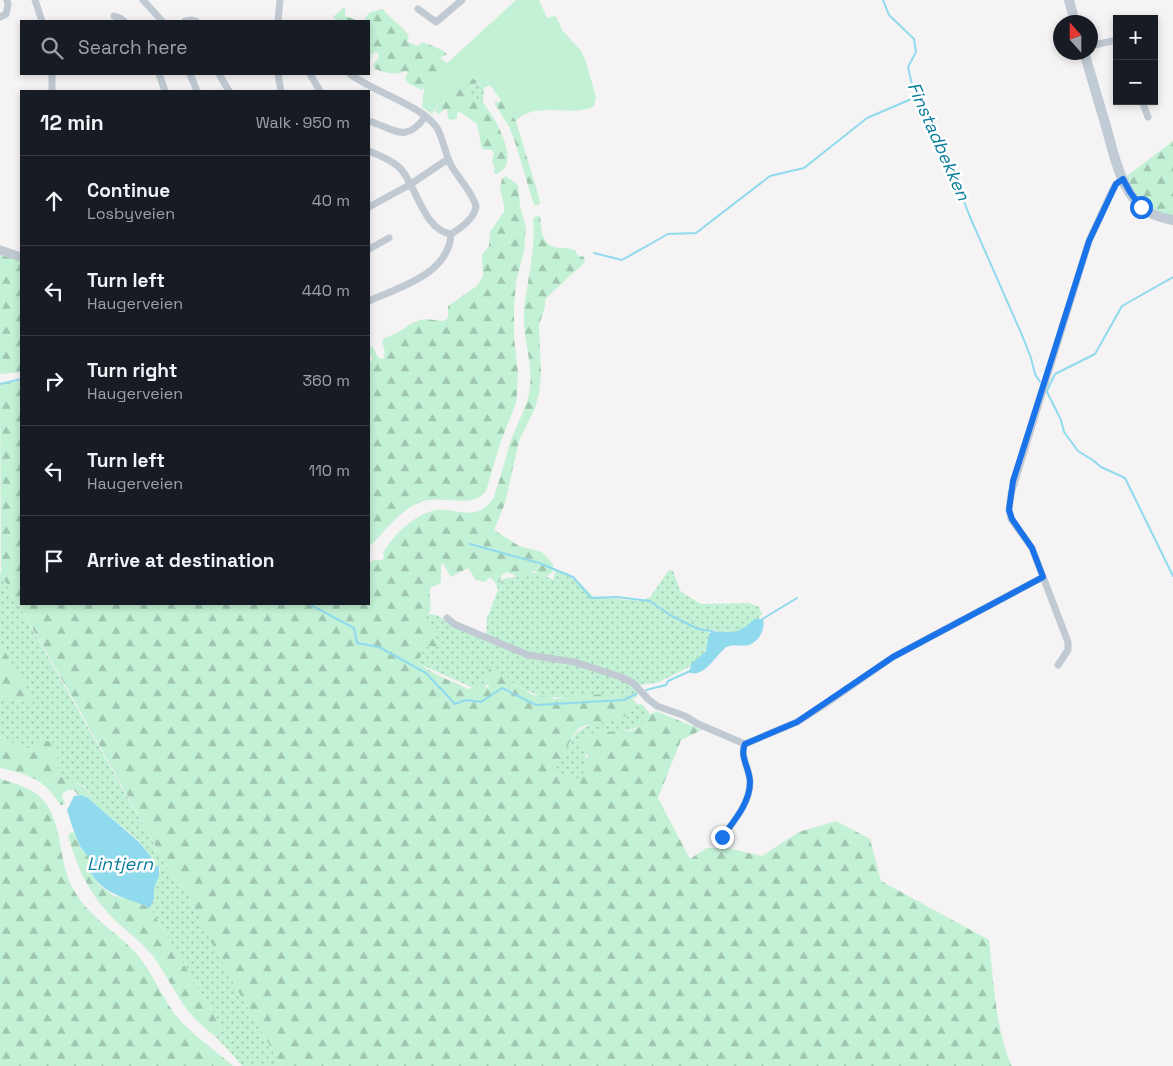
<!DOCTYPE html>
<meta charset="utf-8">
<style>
body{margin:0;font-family:"Space Grotesk",sans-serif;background:#20242c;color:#f1f3f6}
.controls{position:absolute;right:15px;top:15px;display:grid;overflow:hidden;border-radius:0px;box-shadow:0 2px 8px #0003}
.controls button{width:45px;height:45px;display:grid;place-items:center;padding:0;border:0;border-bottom:1px solid #363941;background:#171b24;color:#f1f3f6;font:25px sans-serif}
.compass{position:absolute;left:1053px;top:15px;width:45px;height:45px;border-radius:50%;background:#171b24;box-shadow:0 2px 8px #0003;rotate:339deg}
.stop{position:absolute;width:15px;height:15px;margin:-11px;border:4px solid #1a73e8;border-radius:50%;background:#fff}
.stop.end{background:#1a73e8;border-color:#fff;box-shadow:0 1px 5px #0008}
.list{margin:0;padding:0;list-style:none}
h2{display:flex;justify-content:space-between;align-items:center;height:65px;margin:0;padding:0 20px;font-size:21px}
h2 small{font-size:16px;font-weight:400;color:#9ea1a6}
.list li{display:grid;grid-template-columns:32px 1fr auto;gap:15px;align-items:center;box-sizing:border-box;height:90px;padding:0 20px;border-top:1px solid #363941}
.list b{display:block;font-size:19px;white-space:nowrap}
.list p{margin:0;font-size:16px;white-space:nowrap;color:#9ea1a6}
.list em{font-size:16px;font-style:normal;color:#9ea1a6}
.icon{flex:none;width:28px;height:28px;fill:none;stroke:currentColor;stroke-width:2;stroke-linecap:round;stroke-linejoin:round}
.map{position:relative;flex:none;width:1173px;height:1066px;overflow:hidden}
.search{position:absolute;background:#171b24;box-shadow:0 2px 8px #0003;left:20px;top:20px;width:350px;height:55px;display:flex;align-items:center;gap:12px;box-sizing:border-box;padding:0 18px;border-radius:0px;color:#9ea1a6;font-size:19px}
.panel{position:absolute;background:#171b24;box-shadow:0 2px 8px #0003;left:20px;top:90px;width:350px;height:515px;border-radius:0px}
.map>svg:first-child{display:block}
.grass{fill:url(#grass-dots)}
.forest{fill:url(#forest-firs)}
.green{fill:#c3f1d5}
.water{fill:#90daee}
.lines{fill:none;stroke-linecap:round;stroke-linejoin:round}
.stream{stroke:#90daee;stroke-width:2}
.minor{stroke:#c1cad2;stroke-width:7}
.tertiary{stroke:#c1cad2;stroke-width:9}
.secondary{stroke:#c1cbd6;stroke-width:10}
.route{stroke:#1a73e8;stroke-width:6}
.labels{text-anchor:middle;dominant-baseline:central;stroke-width:5;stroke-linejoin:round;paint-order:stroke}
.water-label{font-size:18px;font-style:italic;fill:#0c7c9b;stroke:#fff}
</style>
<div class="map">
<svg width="1173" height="1066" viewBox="0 0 1173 1066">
<defs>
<pattern id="grass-dots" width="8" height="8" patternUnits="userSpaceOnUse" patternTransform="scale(1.25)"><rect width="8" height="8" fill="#c3f1d5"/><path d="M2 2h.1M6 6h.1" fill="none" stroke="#a0c6b0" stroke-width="1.8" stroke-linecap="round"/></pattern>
<pattern id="forest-firs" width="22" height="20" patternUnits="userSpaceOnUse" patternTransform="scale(1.25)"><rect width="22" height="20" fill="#c3f1d5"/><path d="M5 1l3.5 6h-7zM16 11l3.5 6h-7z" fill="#a0c6b0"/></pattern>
</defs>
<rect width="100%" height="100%" fill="#f5f3f3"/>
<path class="grass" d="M477,81L484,88L483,103L475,100L469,92L470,89L475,85Z
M556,569L579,582L594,597L642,601L650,597L669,570L673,571L681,592L701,604L749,603L759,607L762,614L755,624L736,635L712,630L709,632L707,649L691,666L659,682L641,685L636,698L542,697L515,685L502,677L478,690L422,665L417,660L423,621L429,614L437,615L455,626L486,636L487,618L498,590L495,581L538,572L553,580Z
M0,572L175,881L187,890L194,912L202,917L228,974L282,1066H242L233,1055L215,1036L221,1033L220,1025L150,908L154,899V888L159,876L160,868L156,867L139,841L88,798L90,795C84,778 65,786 59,774C55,768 57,757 58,750L33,746C22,753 11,741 0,735V696L31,704L33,699L0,643Z
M642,704L650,714C643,730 630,728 617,734C606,738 596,747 586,754L587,775L584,785L557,778L553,766L576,733L592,723L635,705Z"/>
<path class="forest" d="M343,8H345V16L360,21L364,20L370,12L383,9C390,20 404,26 409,37L407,42L418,46L423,42L442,50L447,54L440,58L448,64L437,72L422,90L408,83L405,79L408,72L405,71C394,76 386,73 375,69L373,65L379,57L378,53L375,52L371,54V59L369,61V21H337L333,17Z
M469,76L477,81L475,85L470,89L469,92C476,101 479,99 484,104C495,117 524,167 495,174L494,172L495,168L492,162L494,153L492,150L482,149L477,124L460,112L457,113V118L452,120L448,119L447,109H445L439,114L435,111L438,104L448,100L453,96L458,80Z
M502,101L516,121L538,194L540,203L538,205H534L515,142L509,127L495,104V102Z
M1173,141V221L1158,219L1123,179Z
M506,176L518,185L520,206L526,228L524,251L516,282L514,305V337L518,372L517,394L516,403L501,441L486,491C472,510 441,494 421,502C400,509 384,533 369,547V362L373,359L369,353V346L373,347L377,356L381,359L384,358L385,353L382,341L384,338C398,335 407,324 420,320C428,318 435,321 444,321L448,318V306L477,286L483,276L482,255L489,246L490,232L505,210L500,188L502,179Z
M538,216H540C542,232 541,247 561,248C567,248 571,248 576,251L577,255L584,257L585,262L545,299V306L539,325L541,373L539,394L535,408L519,441L505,503L494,530L519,546L542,552L553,564V572L547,576L533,571L528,576L523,579L507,572L501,576L500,582L496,583L490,577L485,582L476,580L468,568L451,577L443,563L441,565V582L437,585L431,587C428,594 432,603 430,611C428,616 422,620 427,625C431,628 438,628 442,630L440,635L436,633L432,636L435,640L441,641L443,645C437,649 431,645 425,648C421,651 423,656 418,659C423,672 454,681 468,689L482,685L488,688L489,687C485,679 484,672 493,667L500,675L506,677L511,680L514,685L526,690L532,695L551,697L554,699C568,695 621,691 633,699C635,701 636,703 637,705C622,729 589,718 577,730C572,736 561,760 556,768L557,772L574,779L580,778L583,773V765L588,756L581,747L580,741C595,724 616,737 636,729C642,726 642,721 646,717C649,715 653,713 656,711L702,730L681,740L658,798L690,859L707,848H727L762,856L799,832L836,821L870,839L881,881L989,940C993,976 996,1034 1012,1066H282L228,974L202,924V917L194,912L187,890L175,881L75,702L1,574L0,385L4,383L21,381V604H369V563L374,560H382L384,557L383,553C392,537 411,518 429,512C453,503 473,526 493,499C500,480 505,460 511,440C518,422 528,406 530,387C533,361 522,337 524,311C527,280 536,251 533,220L534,217Z
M0,254L21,260V372L0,374Z
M0,643L33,699L35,703L31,704L0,696Z
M0,735C9,740 28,758 34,742L41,740L52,742L58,750V773C66,785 85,780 90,796L88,798L78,795L74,790H68L63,793L62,797L65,804L61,805C56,799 51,791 45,786C34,776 15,771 0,768Z
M0,779C14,783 34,788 44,801C63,825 58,859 72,887C88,917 113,929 135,952C151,970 160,993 174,1013C190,1034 213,1048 233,1066H0Z
M71,832L75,833L80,846L89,858L90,871L100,886L114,896L133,900L150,908L220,1025L221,1033L215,1036C203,1027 191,1016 183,1004C172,988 164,970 152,955C141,941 126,931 114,919C89,894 78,869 68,836Z"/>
<path class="green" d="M516,0H539L547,18L555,16L557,18L562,30L581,51L585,59L596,97L594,106C575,118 534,100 516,121L490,85L484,88L477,81L469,76L458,80L453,96L448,100L438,104L432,114L422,107L424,88L430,79Z"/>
<path class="water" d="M755,619H763C766,628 759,642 749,645C740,647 730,642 723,650C714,658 703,679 688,672L690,669L691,664L706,651L709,634L712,631C736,633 737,634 755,619Z
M81,795L88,798L139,842L154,861L156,867L159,866V876L154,888V899L150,908C129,898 106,896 93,876C88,869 87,866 89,858L80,846L72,826L67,810L74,796Z"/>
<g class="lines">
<path class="stream" d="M883,0L889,15L914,39L916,52L908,67L913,89L925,108L939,144L946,155L970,217L1022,335L1031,358L1035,374L1040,382
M594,253L622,260L668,234L696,233L770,176L804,168L867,118L916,97
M0,384L21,379
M1047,391L1055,374L1095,354L1122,306L1173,277
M1047,392L1061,420L1064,432L1078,451L1094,461L1101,467L1125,478L1173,576
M470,544L539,563L573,577L591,598L617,597L650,601L670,615L698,629L712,631L713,633
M309,604L354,628L357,643L379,647L426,673L455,704L466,700L481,702L502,688L536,705L624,700L636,694
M761,620L797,598
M646,690L666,685L668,681L690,671"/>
<path class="minor" d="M35,0L42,21
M143,0L162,21
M418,9L436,22L462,0
M114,16L120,18L124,21
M0,17L6,14L8,5L7,0
M185,21L191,20L196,21
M278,21L280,0
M1090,46L1117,40
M159,74L165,91
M190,74L197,91
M219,74L229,91
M278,74L281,91
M310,74L320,91
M350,74C373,92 422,105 437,128C444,140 445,155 452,167C460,180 472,192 476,206C475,218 461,228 451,234
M52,91V74
M1142,101L1148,117
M369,121C395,129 405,144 425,117
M369,151C379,155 392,160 400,168C417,186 423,230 451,234
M369,207L411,184L448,159
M369,249L389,238
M369,301C400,287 449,274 451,234
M447,618L454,624L528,655L575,662L621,677L633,683L648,699L657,706L685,716L698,724L745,744
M1058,665L1068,650V642L1032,548L1011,519L1009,510L1011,494L1089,241L1111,193L1116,184L1123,179
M722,837C734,821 750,803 750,782C750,769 739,756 745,744L797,722L827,703L893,657L1043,577"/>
<path class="tertiary" d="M0,250L21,257"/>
<path class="secondary" d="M1069,0L1075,22
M1084,52C1091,76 1098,99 1105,123C1113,150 1119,186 1141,207C1150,215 1162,218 1173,220"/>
</g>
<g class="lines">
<path class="route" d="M722,837C734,821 750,803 750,782C750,769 739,756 745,744L797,722L893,657L1043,577L1032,548L1012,519L1009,510L1013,481L1089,241L1116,184L1123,179L1130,192L1141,207"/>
</g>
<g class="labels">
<g class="water-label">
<text transform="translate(939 141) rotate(66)">Finstadbekken</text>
<text x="120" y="863">Lintjern</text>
</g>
</g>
</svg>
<div class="controls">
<button>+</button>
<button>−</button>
</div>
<svg class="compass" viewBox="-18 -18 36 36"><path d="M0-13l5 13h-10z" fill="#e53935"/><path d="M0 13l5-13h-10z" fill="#9ea1a6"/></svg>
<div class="stop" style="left:1141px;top:207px"></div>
<div class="stop end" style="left:722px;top:837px"></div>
<div class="search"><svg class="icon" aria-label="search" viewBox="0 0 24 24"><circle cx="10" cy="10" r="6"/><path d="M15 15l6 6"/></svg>Search here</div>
<section class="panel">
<h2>12 min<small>Walk · 950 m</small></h2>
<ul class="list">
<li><svg class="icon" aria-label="ahead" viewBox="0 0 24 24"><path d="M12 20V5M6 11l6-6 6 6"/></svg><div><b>Continue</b><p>Losbyveien</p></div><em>40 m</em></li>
<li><svg class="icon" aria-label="left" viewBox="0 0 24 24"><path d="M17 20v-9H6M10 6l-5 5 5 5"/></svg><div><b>Turn left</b><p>Haugerveien</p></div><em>440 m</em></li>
<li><svg class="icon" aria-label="right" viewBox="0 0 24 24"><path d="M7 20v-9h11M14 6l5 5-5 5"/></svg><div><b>Turn right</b><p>Haugerveien</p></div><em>360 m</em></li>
<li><svg class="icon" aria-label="left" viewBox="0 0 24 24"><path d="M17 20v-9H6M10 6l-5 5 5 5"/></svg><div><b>Turn left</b><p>Haugerveien</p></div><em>110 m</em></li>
<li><svg class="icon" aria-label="arrive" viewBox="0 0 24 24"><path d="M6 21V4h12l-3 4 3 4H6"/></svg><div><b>Arrive at destination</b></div></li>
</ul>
</section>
</div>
